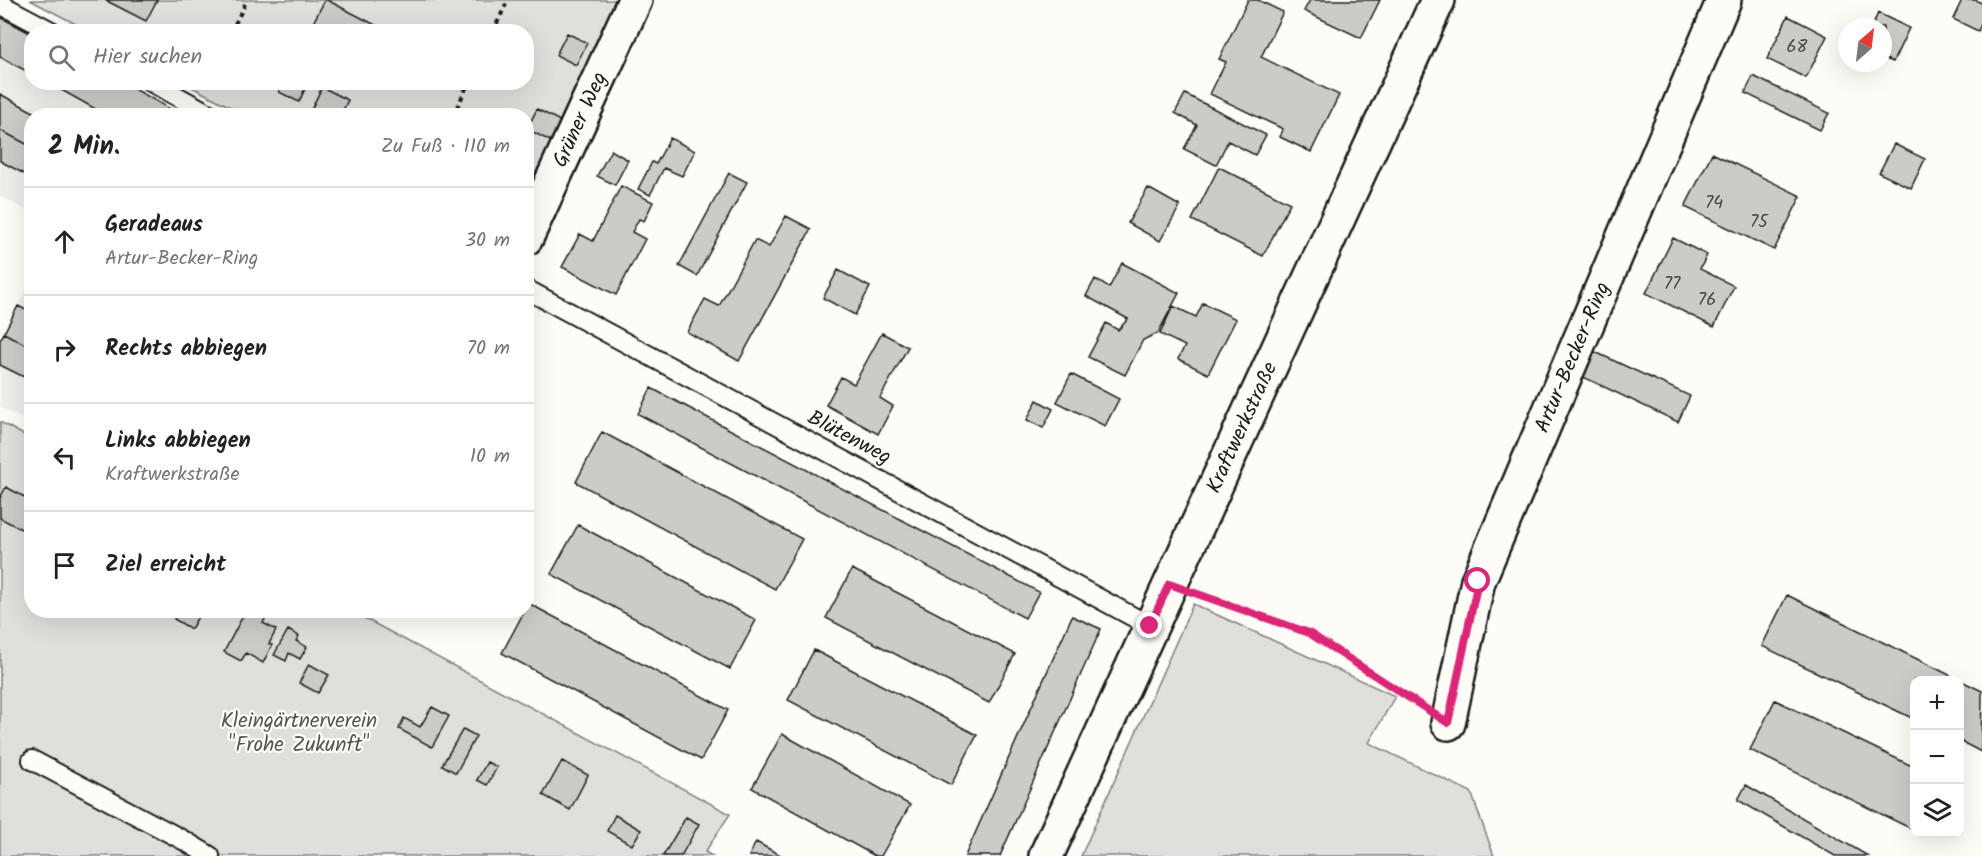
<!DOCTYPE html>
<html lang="de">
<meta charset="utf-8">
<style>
body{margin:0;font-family:Kalam,sans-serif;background:#f2f2f2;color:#222}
.controls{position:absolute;right:18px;bottom:18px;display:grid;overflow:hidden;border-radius:12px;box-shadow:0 6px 24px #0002}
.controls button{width:54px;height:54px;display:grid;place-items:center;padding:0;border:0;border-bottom:2px solid #e0e0e0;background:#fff;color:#222;font:30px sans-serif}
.compass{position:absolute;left:1838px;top:18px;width:54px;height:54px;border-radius:50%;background:#fff;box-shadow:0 6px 24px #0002;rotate:28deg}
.stop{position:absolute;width:18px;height:18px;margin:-14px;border:4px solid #db2777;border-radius:50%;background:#fff}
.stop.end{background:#db2777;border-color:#fff;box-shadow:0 2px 6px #0008}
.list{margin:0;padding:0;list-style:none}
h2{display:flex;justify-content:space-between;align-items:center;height:78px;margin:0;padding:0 24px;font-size:26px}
h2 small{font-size:20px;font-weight:400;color:#767676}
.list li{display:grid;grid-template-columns:39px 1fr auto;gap:18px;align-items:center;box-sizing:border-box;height:108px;padding:0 24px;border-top:2px solid #e0e0e0}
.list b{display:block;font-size:22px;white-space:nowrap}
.list p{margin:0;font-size:20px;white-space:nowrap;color:#767676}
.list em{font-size:20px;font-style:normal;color:#767676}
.icon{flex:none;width:33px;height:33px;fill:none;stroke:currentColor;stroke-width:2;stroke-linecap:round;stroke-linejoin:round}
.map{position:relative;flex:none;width:1982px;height:856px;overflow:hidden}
.search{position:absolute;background:#fff;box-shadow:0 6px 24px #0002;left:24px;top:24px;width:510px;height:66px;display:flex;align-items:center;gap:15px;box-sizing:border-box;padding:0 21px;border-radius:24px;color:#767676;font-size:22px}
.panel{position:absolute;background:#fff;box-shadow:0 6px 24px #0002;left:24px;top:108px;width:510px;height:510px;border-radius:24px}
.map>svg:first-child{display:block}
.built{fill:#eeede9}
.green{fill:#e0dfdb;stroke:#7e7e7c;stroke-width:1.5}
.building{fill:#cccbc8;stroke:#1c1c1c;stroke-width:1.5}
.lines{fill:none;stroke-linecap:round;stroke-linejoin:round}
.lane-casing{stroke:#1c1c1c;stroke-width:22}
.street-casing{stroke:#1c1c1c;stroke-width:38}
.secondary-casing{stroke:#1c1c1c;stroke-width:38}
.path{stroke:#1c1c1c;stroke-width:4;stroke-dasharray:4.5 4.5;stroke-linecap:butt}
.lane{stroke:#fdfcf7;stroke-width:18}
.street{stroke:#fdfcf7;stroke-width:33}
.secondary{stroke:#fdfcf7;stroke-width:33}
.route{stroke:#db2777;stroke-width:8}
.labels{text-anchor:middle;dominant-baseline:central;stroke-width:4.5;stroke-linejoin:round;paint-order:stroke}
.number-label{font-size:18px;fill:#484847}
.street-label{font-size:21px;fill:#1c1c1c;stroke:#fdfcf7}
.park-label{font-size:21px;fill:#575655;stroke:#fdfcf7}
</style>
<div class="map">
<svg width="1982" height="856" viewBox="0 0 1982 856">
<rect width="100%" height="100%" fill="#fdfcf7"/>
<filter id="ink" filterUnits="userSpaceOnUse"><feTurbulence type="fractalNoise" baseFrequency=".0167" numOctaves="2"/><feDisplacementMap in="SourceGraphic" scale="12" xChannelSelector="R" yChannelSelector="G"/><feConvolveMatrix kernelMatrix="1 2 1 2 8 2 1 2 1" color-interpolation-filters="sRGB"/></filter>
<g filter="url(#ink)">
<path class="built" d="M0,17L31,34L32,82L122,83L183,115L32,116L31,213L0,196Z
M31,282V423L0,407V340Z"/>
<path class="green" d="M30,0H628L527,229L526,116L246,115L184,83L526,82V32L89,31Z
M0,422L31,439L32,610L351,611L730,814L705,852L712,856H0Z
M1193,604L1395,696L1369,743L1471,792L1494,856H1081Z"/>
<path class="building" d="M105,0H157L146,21Z
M325,0H327L387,31L334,32L314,21Z
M1248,0H1258L1283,12L1261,57L1339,95L1311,152L1280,137L1283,129L1210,94L1226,62L1219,59Z
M1310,0H1380L1361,38L1304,11Z
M1962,0H1975L1982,3V22L1978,31L1953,19Z
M1878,13L1909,28L1893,62L1883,58V27H1872Z
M1788,16L1827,36L1806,78L1767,59Z
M0,17L32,34V74L0,57Z
M567,33L587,43L576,65L556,55Z
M1753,76L1829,113L1820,130L1745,93Z
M47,82H122L183,116H108Z
M284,82H308L299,102L279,92Z
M322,87L348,100L340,116H328L312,108Z
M0,94L41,116H32V147L0,130Z
M1185,94L1266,135L1255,155L1228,141L1216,165L1184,149L1197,125L1175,113Z
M537,109L562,122L552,142L527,129Z
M0,130L32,147V178L0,161Z
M670,138L695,151L682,176L664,168L650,195L638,189L652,162L656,164Z
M1894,144L1925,159L1911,188L1879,173Z
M611,150L628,160L615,185L597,176Z
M1712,153L1801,196L1774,250L1685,207Z
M1219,167L1290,203L1263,256L1192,220Z
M729,173L747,182L697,276L679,266Z
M621,186L653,202L644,221L639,219L632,232L645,239L616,295L562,267L580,234L593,241Z
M1148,188L1180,206L1160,241L1128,223Z
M786,216L811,229L739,361L687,332L705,299L719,306L755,240L769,247Z
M1673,238L1707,255L1700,269L1734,286L1714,327L1646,293Z
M1122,263L1179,293L1158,333L1143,340L1125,375L1088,357L1106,323L1118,330L1128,319L1086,296L1095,279L1109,288Z
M838,270L870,287L855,315L823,298Z
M1203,303L1236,319L1208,374L1178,359L1185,346L1160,334L1173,306L1196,317Z
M18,306L32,313V348L4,333Z
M4,333L32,348V381L0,365V340Z
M882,333L908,347L880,398L893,406L878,434L826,405L841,377L854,384Z
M1593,351L1690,396L1678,422L1581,376Z
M1071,374L1119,399L1105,426L1057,402Z
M651,388L1039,592L1025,618L638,414Z
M1037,400L1053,409L1043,428L1027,420Z
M602,432L802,539L775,589L576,482Z
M6,487L32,501V518L25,531L0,518V498Z
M578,525L756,620L730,669L551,574Z
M852,569L1015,654L989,703L826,618Z
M1787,595L1982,691L1981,752L1960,741V680H1914V719L1762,646Z
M528,603L728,710L701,760L502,653L525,610H526Z
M179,610H202L191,629L174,619Z
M246,610H254L266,617L263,623L276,630L269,644L272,645L263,663L246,653L241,661L224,652Z
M1072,616L1101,629L1000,856H965Z
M288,630L299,636L296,641L307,647L300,659L289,653L286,661L274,655Z
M814,650L977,735L951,785L788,700Z
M309,664L329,675L318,693L299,683Z
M1775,700L1914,767V830L1750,750Z
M432,707L449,716L432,747L399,729L404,718L420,727Z
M463,729L476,736L456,773L442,765Z
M782,734L910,805L881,856H875L752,788Z
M562,761L588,775L570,810L543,795Z
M487,762L497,767L487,785L477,780Z
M1746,785L1868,856H1835L1738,800Z
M615,815L641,830L632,845L607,831Z
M686,817L699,824L681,856H663Z
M756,842L782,856H749Z"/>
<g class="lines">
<defs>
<path id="lane" d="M0,4L53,32
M151,82L213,116
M526,289L1150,626
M32,760L185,841L210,856"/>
<g id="street">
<path id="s1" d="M526,238L635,0"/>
<path id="s2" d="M1448,723L1478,581L1724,0"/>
</g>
<g id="secondary">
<path id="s3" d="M1046,856L1438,0"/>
</g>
</defs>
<use href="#lane" class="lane-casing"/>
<use href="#street" class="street-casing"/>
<use href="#secondary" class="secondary-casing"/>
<path class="path" d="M231,32L247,0
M493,32L508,0
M453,116L469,82
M1201,595L1309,633L1418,703"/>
<use href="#lane" class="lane"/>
<use href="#street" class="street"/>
<use href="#secondary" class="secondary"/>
</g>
</g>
<g class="lines" filter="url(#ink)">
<path class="route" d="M1150,626L1169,584L1309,633L1448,723L1478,581"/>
</g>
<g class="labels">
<g class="number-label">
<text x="1797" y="47">68</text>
<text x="1714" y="203">74</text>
<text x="1759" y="222">75</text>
<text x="1672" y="284">77</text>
<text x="1707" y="300">76</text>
</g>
<g class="street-label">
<text stroke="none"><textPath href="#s1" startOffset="130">Grüner Weg</textPath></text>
<text stroke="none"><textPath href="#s2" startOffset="388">Artur-Becker-Ring</textPath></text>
<text stroke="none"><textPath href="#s3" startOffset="471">Kraftwerkstraße</textPath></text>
<text transform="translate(849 438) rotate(28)">Blütenweg</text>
</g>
<g class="park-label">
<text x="299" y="721">Kleingärtnerverein<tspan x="299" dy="24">"Frohe Zukunft"</tspan></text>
</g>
</g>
</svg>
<div class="controls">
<button>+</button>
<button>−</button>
<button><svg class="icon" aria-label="layers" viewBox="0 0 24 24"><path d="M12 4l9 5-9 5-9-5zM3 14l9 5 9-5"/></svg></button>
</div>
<svg class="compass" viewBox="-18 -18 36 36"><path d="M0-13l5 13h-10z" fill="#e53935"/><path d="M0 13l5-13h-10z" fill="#767676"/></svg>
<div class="stop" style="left:1478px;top:581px"></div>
<div class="stop end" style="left:1150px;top:626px"></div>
<div class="search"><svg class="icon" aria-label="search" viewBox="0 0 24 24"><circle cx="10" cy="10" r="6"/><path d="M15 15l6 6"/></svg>Hier suchen</div>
<section class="panel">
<h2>2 Min.<small>Zu Fuß · 110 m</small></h2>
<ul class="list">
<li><svg class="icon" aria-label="ahead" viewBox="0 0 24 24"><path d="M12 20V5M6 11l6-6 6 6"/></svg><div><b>Geradeaus</b><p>Artur-Becker-Ring</p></div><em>30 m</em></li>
<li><svg class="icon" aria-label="right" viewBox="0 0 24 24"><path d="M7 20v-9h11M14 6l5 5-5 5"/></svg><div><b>Rechts abbiegen</b></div><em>70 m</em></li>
<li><svg class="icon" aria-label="left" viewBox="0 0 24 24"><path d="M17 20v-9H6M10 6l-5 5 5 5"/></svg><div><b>Links abbiegen</b><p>Kraftwerkstraße</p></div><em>10 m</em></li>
<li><svg class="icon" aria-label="arrive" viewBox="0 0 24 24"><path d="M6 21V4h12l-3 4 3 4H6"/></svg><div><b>Ziel erreicht</b></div></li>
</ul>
</section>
</div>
